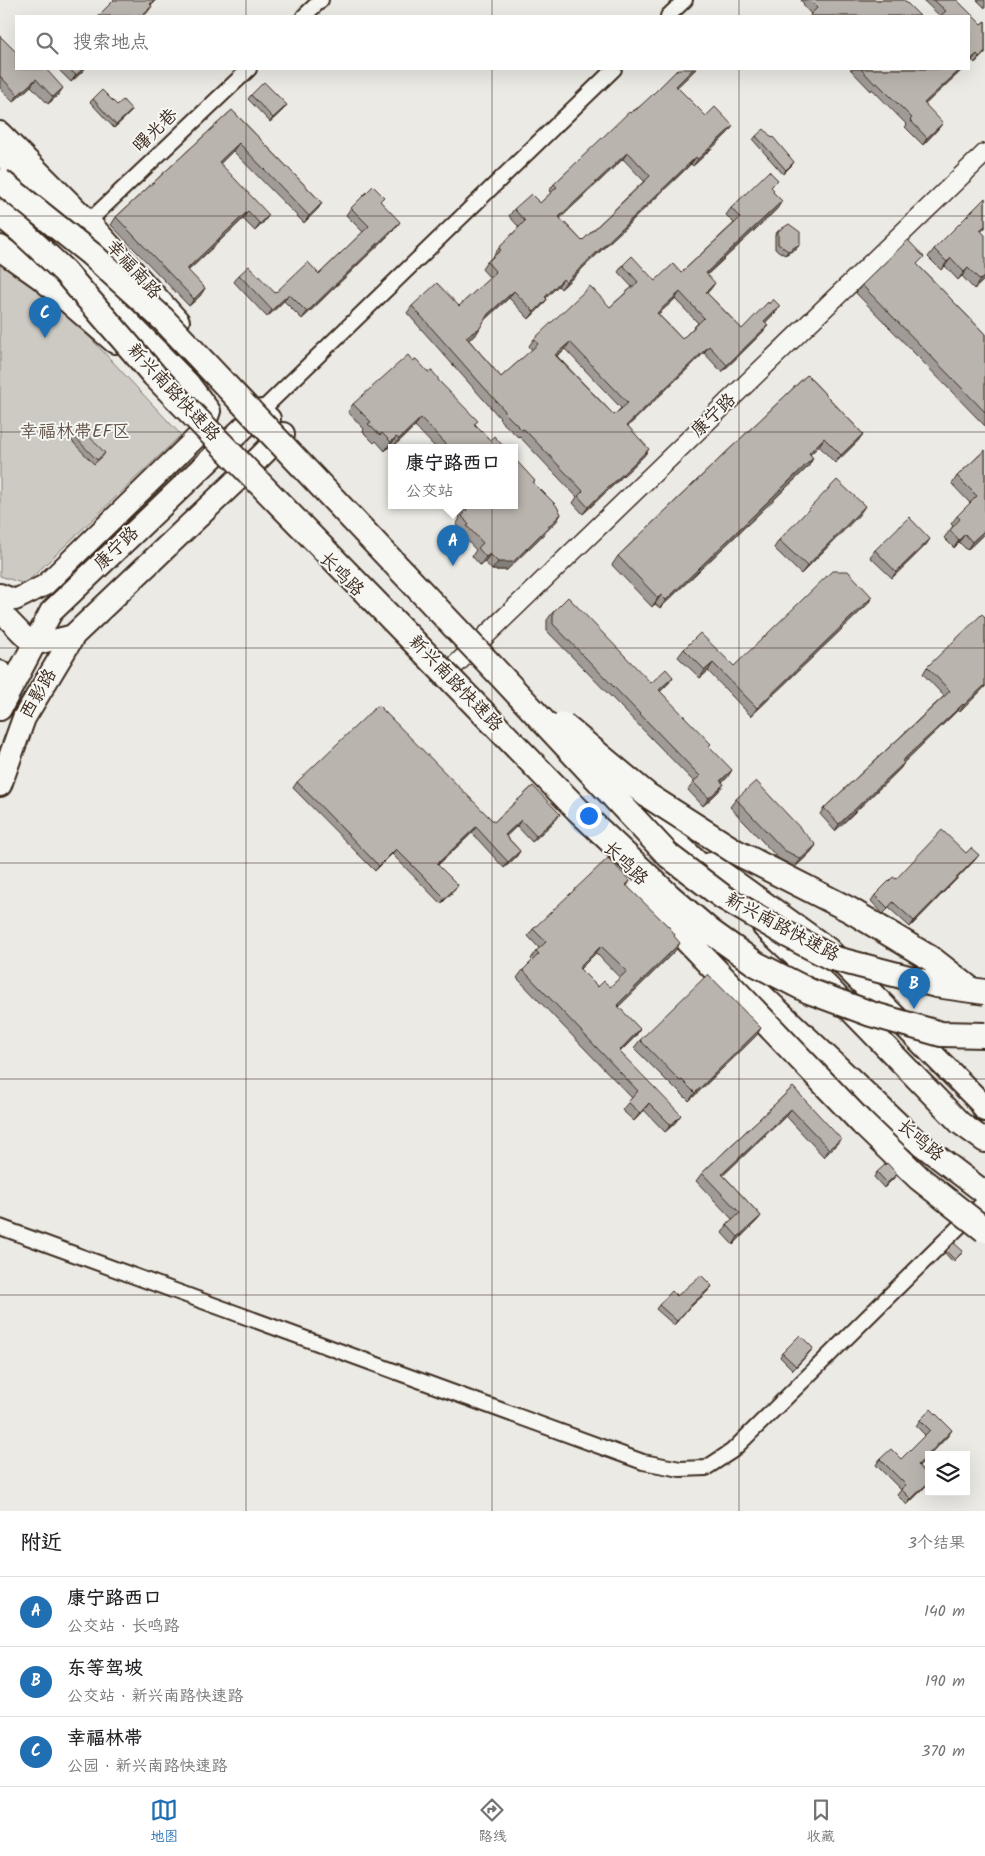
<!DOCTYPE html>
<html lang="zh">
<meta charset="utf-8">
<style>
body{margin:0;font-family:Kalam,"LXGW WenKai TC",sans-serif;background:#f6f6f6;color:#202124}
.controls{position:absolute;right:15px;bottom:15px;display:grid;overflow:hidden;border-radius:0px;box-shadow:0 5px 20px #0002}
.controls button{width:45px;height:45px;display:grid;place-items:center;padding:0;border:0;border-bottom:1px solid #e0e0e0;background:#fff;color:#202124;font:25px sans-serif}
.you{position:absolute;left:588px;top:815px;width:18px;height:18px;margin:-12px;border:4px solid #fff;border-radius:50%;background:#1a73e8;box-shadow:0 0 0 8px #1a73e833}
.badge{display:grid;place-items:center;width:32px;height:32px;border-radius:50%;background:#1f6fb2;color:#fff;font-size:16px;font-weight:700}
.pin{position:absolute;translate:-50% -41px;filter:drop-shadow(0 1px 2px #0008)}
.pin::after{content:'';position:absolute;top:26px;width:18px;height:15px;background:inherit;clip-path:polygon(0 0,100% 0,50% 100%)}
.popup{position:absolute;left:388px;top:444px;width:130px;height:65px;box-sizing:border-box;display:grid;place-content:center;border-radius:0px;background:#fff;filter:drop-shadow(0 1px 4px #0005);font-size:16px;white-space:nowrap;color:#757577}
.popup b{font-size:19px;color:#202124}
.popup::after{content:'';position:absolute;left:50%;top:100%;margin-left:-10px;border:10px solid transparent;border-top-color:#fff}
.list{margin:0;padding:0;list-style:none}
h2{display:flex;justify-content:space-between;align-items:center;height:65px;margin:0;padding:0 20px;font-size:21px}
h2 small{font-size:16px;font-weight:400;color:#757577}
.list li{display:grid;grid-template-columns:32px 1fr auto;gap:15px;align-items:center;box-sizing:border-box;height:70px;padding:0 20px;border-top:1px solid #e0e0e0}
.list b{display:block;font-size:19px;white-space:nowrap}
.list p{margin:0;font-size:16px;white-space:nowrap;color:#757577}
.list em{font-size:16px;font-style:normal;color:#757577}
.icon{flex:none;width:28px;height:28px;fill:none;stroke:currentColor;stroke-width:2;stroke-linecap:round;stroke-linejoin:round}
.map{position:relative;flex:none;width:985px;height:1511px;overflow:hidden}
.search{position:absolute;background:#fff;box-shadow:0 5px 20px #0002;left:15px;right:15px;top:15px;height:55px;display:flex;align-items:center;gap:12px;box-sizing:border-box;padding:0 18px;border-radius:0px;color:#757577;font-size:19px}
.sheet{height:275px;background:#fff}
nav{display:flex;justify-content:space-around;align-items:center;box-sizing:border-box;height:70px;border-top:1px solid #e0e0e0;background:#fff;font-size:14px;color:#757577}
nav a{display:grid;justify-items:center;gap:2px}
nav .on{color:#1f6fb2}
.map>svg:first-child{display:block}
.green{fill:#cdcac4;stroke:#847a71}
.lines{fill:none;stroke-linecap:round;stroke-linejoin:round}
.minor-casing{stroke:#3b2a1e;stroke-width:18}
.tertiary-casing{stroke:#3b2a1e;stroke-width:21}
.secondary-casing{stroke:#3b2a1e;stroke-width:24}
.primary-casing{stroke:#3b2a1e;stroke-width:26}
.trunk-casing{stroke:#3b2a1e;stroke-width:28}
.minor{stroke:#f6f6f2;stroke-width:14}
.tertiary{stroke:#f6f6f2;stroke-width:18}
.secondary{stroke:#f6f6f2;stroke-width:20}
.primary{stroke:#f6f6f2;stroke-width:22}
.trunk{stroke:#f6f6f2;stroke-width:24}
.trunk-bridge-casing{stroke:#3b2a1e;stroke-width:28;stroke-linecap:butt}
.trunk-bridge{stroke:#f6f6f2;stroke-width:24}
.wall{fill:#a09b96;stroke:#3b2a1e;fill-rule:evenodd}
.shaded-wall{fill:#827e7a;stroke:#3b2a1e}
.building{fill:#bab4ae;stroke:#3b2a1e;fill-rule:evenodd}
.grid{fill:none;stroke:#3b2a1e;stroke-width:1;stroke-opacity:0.55}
.labels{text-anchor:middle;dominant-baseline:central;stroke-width:4;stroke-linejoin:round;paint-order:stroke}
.street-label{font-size:18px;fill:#3b2a1e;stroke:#f6f6f2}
.park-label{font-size:18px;fill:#605248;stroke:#f6f6f2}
</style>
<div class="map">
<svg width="985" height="1511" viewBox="0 0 985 1511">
<rect width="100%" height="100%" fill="#ebeae5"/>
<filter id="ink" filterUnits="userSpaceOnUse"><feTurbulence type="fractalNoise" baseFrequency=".02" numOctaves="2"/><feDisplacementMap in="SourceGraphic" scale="10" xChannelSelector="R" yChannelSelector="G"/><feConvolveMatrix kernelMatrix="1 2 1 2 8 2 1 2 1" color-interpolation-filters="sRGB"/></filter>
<g filter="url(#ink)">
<path class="green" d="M0,241L181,435L25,584L0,576Z"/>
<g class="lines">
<defs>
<path id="minor" d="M304,16L321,0
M668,16L685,0
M89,221L249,69
M261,411L614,69
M0,1227L643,1462L680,1469L706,1468L732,1451L985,1201"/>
<path id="tertiary" d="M442,678L985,153"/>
<path id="secondary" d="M0,132L89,221L179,321
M0,594L15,600L45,585L203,431L210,411L189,383L15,204
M0,611L33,645L74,635
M0,671L1,707"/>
<path id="primary" d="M0,153L35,184L95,247
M0,709L51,612L261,411L269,419
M607,773L652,819L720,884
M0,785L24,718L74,635L242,475L283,434
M710,864L828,949L980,1102L985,1110
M687,924L913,1138L985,1193
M764,927L826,985L960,1123L985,1141"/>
<path id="trunk" d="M0,248L41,277L115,341"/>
</defs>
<use href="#minor" class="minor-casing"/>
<use href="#tertiary" class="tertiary-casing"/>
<use href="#secondary" class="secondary-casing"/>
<use href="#primary" class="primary-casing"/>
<use href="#trunk" class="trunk-casing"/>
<use href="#minor" class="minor"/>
<use href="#tertiary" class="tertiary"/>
<use href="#secondary" class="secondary"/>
<use href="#primary" class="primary"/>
<use href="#trunk" class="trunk"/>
<defs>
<path id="trunk-bridge" d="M0,181L91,254L163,319L500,675L669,856L723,897L786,934L832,958L936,985L985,992
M0,214L21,231L64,271L154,375L578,810L669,896L711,932L756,964L809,991L871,1014L941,1034L985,1035
M563,725L647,795L736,852L850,910L933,960L970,989
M643,888L680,933L862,1123L919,1178L985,1230"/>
</defs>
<use href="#trunk-bridge" class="trunk-bridge-casing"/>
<use href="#trunk-bridge" class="trunk-bridge"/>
</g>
<path class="wall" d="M801,0H904L920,16H810L811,14L803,5L804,4Z
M923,0H957L981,24L985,21V53L975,63L972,60L969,64V16H940Z
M977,0H985V8Z
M0,36L16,53L46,69L58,95L48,104L31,86L13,102L0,88Z
M58,69H85L71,82Z
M696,69L677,87L706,116L728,133L693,166L691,164L561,289L558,286L546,298L547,299L542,306L529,319L509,298L485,319L475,336L468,339L501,377L532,350L529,346L534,339L610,307L632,287L618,272L623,265L655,281L681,273L734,223L726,215L731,208L772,188L777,209L707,275L710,290L707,293L742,329L769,304L780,306L775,313L766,322L763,332L722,372L704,353L628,426L644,456L583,514L573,503L577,497L519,436L518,437L499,419L500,418L407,313L412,306H459L490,278L482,269L487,262L494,255L499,248L519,227L509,216L514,209L540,203L551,193L549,191L554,184L630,113ZM623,159L644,181L582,241L560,218ZM675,299L698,323L682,339L658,314ZM565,349L621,408L614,415L557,356Z
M850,69H963L925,104L938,129L923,145L905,127L907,125L872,89L871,91Z
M251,95L284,109L270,122L248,99Z
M93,99L132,110L130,113L114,128L90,102Z
M232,110L322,203L317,210L304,223L233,151L220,164L263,223L255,231L243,219L188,271L205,288L200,296L189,306L111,225L116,217Z
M756,136L791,166L783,174L753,140Z
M985,198V228L981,232L985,279L974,289L962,276L958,280L945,266L941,270L928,257L934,249Z
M381,202L395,229L302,319L284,301L267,317L234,282L239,275L275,293L319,274L363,232L346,215L351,208Z
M778,231L797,248L785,255L775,249V235Z
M918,265L985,334V426L856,293L862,285Z
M413,361L438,380L475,424L490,440L504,447H435L415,426L393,447L391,445L385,451L376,441L374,443L363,432L364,429L348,412L353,404Z
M807,375L863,434L857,442L835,463L819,446L810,455L813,458L808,467L660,608L655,604L652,607L612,565L618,556Z
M73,435L105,453L102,457L94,464L70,439Z
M985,450V533L967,550L959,542L954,548L944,538L953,526L951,524L957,516L970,503L952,484L957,476Z
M533,482L561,514L556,522L507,570H492L485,562L480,565L472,556L476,550L461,534L463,532L456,525L460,518L459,517L465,509Z
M859,515L801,574L774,548L779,540Z
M926,545L892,578L870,557L875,550Z
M872,597L867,605L751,716L708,671L700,678L678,657L684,649L734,666Z
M553,612L651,683L673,677L668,684L660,692L709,746L727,778L722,782L718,792L703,806L688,790L694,782L547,631V620Z
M985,617V687L960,712L958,710L903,763L900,769L835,831L820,814L824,808L944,696L923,674L927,667Z
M297,782L494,822L533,786L556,820L532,842L517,826L506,836L520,851L516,857L504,868L472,833L438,865L454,891L441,904L392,854L375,871L293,788Z
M736,799L816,845L810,853L795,867L778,858L730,807Z
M966,853L974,861L910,927L889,908L883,914L871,901L875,895L896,879Z
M630,881L627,886L674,937L675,951L618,1007L640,1029L635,1037L620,1052L675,1123L665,1132L644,1110L634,1121L622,1110L632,1098L517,978L523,970L533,961L531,959L536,951L539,948L528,936L533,929ZM596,953L620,978L610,987H598L580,969Z
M756,1036L689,1101L676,1088L675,1089L634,1048L640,1040Z
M793,1087L835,1146L824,1157L786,1116L723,1175L761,1216L755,1223L733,1245L722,1233L727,1225L733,1220L696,1181L702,1173Z
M877,1172L894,1178L884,1188L874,1177Z
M946,1251L962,1253L953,1262L945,1253Z
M712,1286L709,1290L686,1311L674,1325L656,1309L659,1305Z
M810,1352L793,1370L780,1357L782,1353Z
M920,1420L948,1436L929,1455V1456L919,1466L929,1477V1483L907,1505L897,1495L901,1490L876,1465L880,1459H901L925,1435L916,1426Z"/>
<path class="shaded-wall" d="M154,0H156L145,11L150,4Z
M152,6L147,13L143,16H141Z
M985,51V53L975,63L979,57Z
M977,54L972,60L969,64V61Z
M83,69H85L71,82L76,75Z
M693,69H696L671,93L676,86Z
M961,69H963L919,110L924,103Z
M36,79L31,86L13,102L18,95Z
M63,88L58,95L48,104L53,97Z
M287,105L284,109L270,122L273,118Z
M132,110L130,113L114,128L116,125Z
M943,123L938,129L923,145L927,138Z
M733,126L728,133L693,166L698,159Z
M239,143L233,151L214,170L219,162Z
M628,152L623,159L554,224L559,217Z
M696,157L691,164L561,289L566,282Z
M794,162L791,166L783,174L786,170Z
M782,201L777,209L701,280L706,273Z
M322,203L317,210L304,223L309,216Z
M248,211L243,219L181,277L187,269Z
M269,215L263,223L255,231L260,224Z
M400,222L395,229L302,319L307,312Z
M985,226V228L974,239L980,230Z
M800,244L797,248L785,255L788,251Z
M951,258L945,266L941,270L947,262Z
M968,268L962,276L958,280L964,272Z
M985,276V279L974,289L980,280Z
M563,279L558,286L540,304L545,297Z
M715,283L710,290L701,299L706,292Z
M205,288L200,296L189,306L194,299Z
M514,291L509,298L483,321L488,314Z
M680,292L675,299L652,320L657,313Z
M289,294L284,301L267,317L272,310Z
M547,299L542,306L529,319L534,312Z
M780,306L775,313L760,328L764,321Z
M768,325L763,332L722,372L727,365Z
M480,328L475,336L461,344L466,337Z
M570,342L565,349L550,362L555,355Z
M709,346L704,353L622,432L627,425Z
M421,418L415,426L393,447L399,439Z
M863,434L857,442L835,463L841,455Z
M396,437L391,445L385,451L391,442Z
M824,438L819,446L803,461L809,453Z
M649,449L644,456L583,514L588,507Z
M813,458L808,467L660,608L666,600Z
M865,506L859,515L801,574L807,566Z
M561,514L556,522L507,570H492L498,562Z
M985,530V533L967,550L972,542Z
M965,534L959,542L954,548L959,540Z
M930,539L926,545L892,578L896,572Z
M490,554L485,562L480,565L486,557Z
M661,595L655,604L652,607L658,598Z
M872,597L867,605L751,716L757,708Z
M713,663L708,671L700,678L705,670Z
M673,677L668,684L654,698L659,690Z
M985,685V687L960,712L964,705Z
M963,704L958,710L898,768L902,761Z
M904,763L900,769L835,831L839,824Z
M732,770L727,778L715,788L720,781Z
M724,784L718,792L703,806L709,798Z
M560,814L556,820L532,842L536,836Z
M521,820L517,826L501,841L505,835Z
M476,827L472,833L433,869L437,864Z
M816,845L810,853L795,867L801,859Z
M396,849L392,854L375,871L379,866Z
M520,851L516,857L504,868L508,862Z
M979,855L974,861L910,927L914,921Z
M458,885L454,891L441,904L445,898Z
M680,943L675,951L612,1013L617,1005Z
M601,946L596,953L574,975L579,968Z
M761,1028L756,1036L689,1101L695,1093Z
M640,1029L635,1037L613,1058L619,1051Z
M649,1103L644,1110L634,1121L640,1113Z
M791,1109L786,1116L716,1182L722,1174Z
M681,1115L675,1123L665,1132L671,1125Z
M841,1139L835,1146L824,1157L829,1149Z
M897,1174L894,1178L884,1188L887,1183Z
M761,1216L755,1223L733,1245L738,1237Z
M712,1286L709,1290L686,1311L674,1325L689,1307Z
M813,1348L810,1352L793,1370L796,1366Z
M952,1430L948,1436L930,1455H929V1456L914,1471L918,1465Z
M929,1482L927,1485L907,1505L911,1499Z"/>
<path class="building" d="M114,0H154L150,4L152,6L141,16L139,14L137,16H98Z
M809,0H904L920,16H811L810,15L817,8Z
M934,0H957L981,24L985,21V51L979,57L977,54L969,61V16H940L946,11Z
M0,36L16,52V69H46L63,88L53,97L36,79L18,95L0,76Z
M69,69H83L76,75Z
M678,69H693L676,86L706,116L715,107L733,126L698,159L696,157L566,282L563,279L545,297L547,299L534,312L514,291L488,314L480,328L466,337L501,377L538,344L534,339L590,286L610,307L638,282L623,265L632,256L655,281L673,264L681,273L740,218L731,208L769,171L778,180L771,187L774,190L773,192L782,201L706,273L715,283L706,292L742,329L768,302L769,304L773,299L780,306L764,321L768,325L727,365L709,346L627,425L649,449L588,507L578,496L583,491L524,429L522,430L504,412L505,411L412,306L437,283L459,306L496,272L487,262L501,250L499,248L525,221L514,209L531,194L540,203L557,187L554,184L629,112L630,113L637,109L650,97ZM628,152L650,176L582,241L559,217ZM680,292L704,318L682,339L657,313ZM570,342L628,403L614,415L555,355Z
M861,69H961L924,103L943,123L927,138L910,120L912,118L877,83L875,84Z
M264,82L287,105L273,118L251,95Z
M102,90L117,105L123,100L132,110L116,125L93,99Z
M232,110L322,203L309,216L239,143L219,162L269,215L260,224L248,211L187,269L205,288L194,299L116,217Z
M764,129L772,138L773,137L794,162L786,170L756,136Z
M373,186L384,197L380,201L400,222L307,312L289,294L272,310L239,275L249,266L275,293L308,262L319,274L369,226L351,208Z
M985,198V226L980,230L985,235V276L980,280L968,268L964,272L951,258L947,262L934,249Z
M789,224L800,232V244L788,251L778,244V231Z
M908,240L924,257L917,264L985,334V412L862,285Z
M408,355L413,361L416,359L428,372L432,371L438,378V380L478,421L474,424L490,440L494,436L504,447H449L421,418L399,439L396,437L391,442L382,433L380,435L368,424L371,422L353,404Z
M807,375L863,434L841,455L824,438L809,453L813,458L666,600L661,595L658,598L618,556Z
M81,428L105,453L97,460L73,435Z
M985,450V530L972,542L965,534L959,540L950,530L960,519L957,516L977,496L957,476Z
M514,458L535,481L533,482L556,505L561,514L513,562H498L490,554L486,557L478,548L483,543L467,526L469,525L462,516L467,511L465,509L469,505H514Z
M837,480L865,506L807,566L779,540Z
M909,517L930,539L896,572L875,550Z
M832,571H848L872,597L757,708L713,663L705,670L684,649L700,633L734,666Z
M568,597L651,683L666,669L673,677L659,690L711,744L709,746L732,770L720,781L724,784L709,798L693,782L700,776L553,624V612Z
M982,614L985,617V685L964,705L963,704L902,761L904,763L839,824L824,808L950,691L927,667Z
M378,705L494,822L533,786L560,814L536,836L521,820L505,835L520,851L508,862L476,827L437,864L458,885L445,898L396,849L379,866L297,782Z
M756,781L816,845L801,859L784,850L736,799Z
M942,830L966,853L971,848L979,855L914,921L893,902L888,908L875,895L893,877L896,879Z
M608,858L630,881L626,885L670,928L675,935L674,936L680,943L617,1005L640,1029L619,1051L681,1115L671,1125L649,1103L640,1113L628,1102L638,1091L523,970L539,954L536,951L546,942L533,929ZM601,946L627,971L610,987L604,981L598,987L579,968Z
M708,974L761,1028L695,1093L682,1080L680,1081L640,1040Z
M793,1087L841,1139L829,1149L791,1109L722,1174L761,1216L738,1237L727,1225L740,1213L702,1173Z
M887,1163L897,1174L887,1183L877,1172Z
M954,1243L963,1251L955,1260L946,1251Z
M701,1275L712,1286L689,1307L677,1321L659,1305L672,1291L677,1296Z
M800,1335L813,1348L796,1366L782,1353Z
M931,1409L952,1430L918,1465L929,1477V1482L911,1499L901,1489L906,1485L880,1459L891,1449L901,1459L930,1430L920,1420Z"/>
</g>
<path class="grid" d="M246,0V16M492,0V16M739,0V16M246,69V1511M492,69V1511M739,69V1511M0,216H985M0,432H985M0,648H985M0,863H985M0,1079H985M0,1295H985"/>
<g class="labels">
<g class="street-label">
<text transform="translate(156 131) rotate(-44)">曙光巷</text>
<text transform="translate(133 270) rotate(48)">幸福南路</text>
<text transform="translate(173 393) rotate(47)">新兴南路快速路</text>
<text transform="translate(714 416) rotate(-44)">康宁路</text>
<text transform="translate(117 549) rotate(-44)">康宁路</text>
<text transform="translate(341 575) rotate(45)">长鸣路</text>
<text transform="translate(455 684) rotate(46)">新兴南路快速路</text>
<text transform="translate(39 694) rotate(-60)">西影路</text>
<text transform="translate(625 864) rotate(44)">长鸣路</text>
<text transform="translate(782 928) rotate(28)">新兴南路快速路</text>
<text transform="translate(920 1141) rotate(40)">长鸣路</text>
</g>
<g class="park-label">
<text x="75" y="432">幸福林带EF区</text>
</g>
</g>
</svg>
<div class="controls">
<button><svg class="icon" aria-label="layers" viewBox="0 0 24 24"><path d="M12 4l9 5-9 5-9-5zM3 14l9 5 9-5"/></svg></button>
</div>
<div class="you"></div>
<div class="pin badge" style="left:453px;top:566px">A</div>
<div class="popup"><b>康宁路西口</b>公交站</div>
<div class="pin badge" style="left:914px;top:1009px">B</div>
<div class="pin badge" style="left:45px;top:338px">C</div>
<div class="search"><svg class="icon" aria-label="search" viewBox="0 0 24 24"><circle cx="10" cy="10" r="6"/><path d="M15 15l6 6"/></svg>搜索地点</div>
</div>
<section class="sheet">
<h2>附近<small>3个结果</small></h2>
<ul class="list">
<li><span class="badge">A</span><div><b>康宁路西口</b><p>公交站 · 长鸣路</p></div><em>140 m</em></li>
<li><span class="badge">B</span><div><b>东等驾坡</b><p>公交站 · 新兴南路快速路</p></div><em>190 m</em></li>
<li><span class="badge">C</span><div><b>幸福林带</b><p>公园 · 新兴南路快速路</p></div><em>370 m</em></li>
</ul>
</section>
<nav>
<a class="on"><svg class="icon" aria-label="map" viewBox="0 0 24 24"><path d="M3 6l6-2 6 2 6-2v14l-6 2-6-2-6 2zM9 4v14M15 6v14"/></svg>地图</a>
<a><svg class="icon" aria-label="directions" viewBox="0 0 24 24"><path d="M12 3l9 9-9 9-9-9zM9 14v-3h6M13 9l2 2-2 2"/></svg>路线</a>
<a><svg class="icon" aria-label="saved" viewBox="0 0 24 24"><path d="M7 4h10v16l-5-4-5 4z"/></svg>收藏</a>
</nav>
